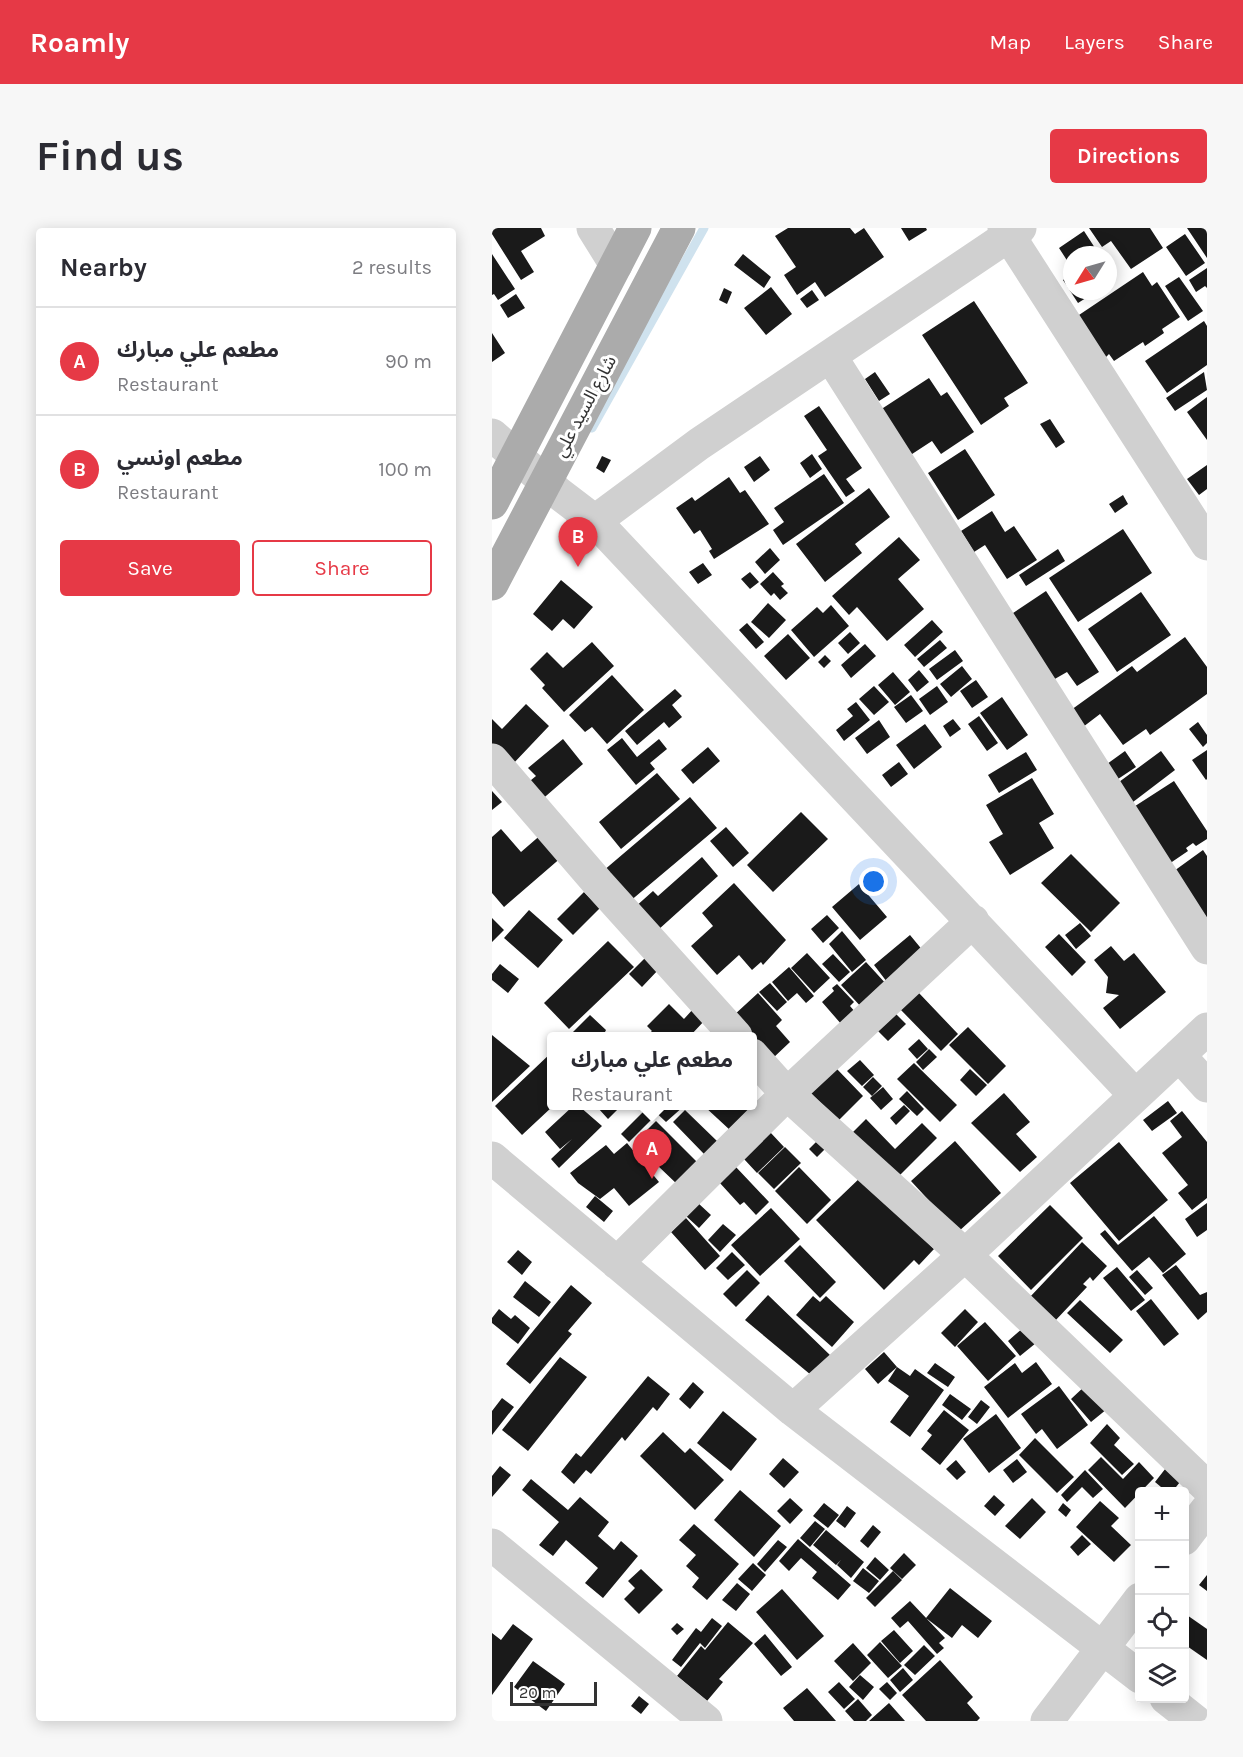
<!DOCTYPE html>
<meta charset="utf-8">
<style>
body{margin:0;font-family:Karla,"Noto Sans Arabic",sans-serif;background:#f7f7f7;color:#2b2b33}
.controls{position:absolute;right:18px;bottom:18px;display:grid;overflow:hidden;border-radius:6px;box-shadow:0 3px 15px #0003}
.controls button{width:54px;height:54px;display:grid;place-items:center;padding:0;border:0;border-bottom:2px solid #e1e1e2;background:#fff;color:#2b2b33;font:30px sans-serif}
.compass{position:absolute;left:571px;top:18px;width:54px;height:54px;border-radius:50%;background:#fff;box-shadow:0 3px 15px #0003;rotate:233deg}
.scale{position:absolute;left:18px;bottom:15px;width:87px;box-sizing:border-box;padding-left:6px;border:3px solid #333;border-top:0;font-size:16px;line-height:21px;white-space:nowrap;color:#333;-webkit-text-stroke:4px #fff;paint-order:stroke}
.you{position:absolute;left:382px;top:654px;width:21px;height:21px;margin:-15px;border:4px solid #fff;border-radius:50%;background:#1a73e8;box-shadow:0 0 0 9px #1a73e833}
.badge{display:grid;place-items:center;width:39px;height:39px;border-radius:50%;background:#e63946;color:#fff;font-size:20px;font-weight:700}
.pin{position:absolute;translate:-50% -50px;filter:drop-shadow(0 2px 3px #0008)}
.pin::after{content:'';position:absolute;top:32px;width:21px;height:18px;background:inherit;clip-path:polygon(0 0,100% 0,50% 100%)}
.popup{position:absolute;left:55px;top:804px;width:210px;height:78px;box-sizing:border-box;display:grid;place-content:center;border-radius:6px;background:#fff;filter:drop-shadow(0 2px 4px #0005);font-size:20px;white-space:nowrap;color:#7c7c81}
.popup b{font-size:22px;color:#2b2b33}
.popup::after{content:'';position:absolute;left:50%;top:100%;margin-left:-12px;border:12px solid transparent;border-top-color:#fff}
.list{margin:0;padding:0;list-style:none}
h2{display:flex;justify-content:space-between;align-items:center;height:78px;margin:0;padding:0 24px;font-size:26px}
h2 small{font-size:20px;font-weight:400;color:#7c7c81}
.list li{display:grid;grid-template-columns:39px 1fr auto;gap:18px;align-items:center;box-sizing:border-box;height:108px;padding:0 24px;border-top:2px solid #e1e1e2}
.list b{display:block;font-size:22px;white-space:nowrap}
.list p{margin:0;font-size:20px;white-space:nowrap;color:#7c7c81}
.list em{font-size:20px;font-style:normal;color:#7c7c81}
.actions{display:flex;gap:12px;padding:18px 24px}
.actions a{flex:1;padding:14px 0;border:2px solid #e63946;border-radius:6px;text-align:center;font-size:21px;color:#e63946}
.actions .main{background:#e63946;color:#fff}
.icon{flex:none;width:33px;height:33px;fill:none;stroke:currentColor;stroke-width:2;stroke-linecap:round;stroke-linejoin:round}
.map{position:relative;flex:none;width:715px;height:1493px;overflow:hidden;border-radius:6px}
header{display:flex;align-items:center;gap:36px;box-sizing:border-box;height:84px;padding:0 30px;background:#e63946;color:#fff}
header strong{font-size:28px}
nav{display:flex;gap:33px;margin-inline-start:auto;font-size:21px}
.intro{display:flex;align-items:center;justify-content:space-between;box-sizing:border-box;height:144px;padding:0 36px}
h1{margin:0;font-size:42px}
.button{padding:15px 27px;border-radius:6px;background:#e63946;color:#fff;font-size:21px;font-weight:700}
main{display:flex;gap:36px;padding:0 36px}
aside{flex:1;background:#fff;border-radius:6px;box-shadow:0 3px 15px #0003}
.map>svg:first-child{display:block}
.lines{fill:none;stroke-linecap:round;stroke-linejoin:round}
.stream{stroke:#cfe2ee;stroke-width:9}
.building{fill:#1a1a1a}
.minor{stroke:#d0d0d0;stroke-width:33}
.major{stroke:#ababab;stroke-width:33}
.labels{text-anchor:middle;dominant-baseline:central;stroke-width:6;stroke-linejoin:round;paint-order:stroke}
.street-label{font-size:18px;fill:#333;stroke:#fff}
</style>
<header>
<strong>Roamly</strong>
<nav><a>Map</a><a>Layers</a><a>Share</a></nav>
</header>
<div class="intro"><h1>Find us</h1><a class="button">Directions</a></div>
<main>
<aside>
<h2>Nearby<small>2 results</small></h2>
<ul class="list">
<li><span class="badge">A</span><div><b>مطعم علي مبارك</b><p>Restaurant</p></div><em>90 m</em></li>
<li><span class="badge">B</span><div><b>مطعم اونسي</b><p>Restaurant</p></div><em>100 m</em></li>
</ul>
<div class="actions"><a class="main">Save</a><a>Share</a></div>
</aside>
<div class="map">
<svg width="715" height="1493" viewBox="0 0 715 1493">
<rect width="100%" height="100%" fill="#fff"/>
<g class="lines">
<path class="stream" d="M100,200L212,0"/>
</g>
<path class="building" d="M0,0H49L53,8L29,23L42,44L29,52L0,6Z
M296,0H358L363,6L372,0L392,29L333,69L323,54L305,67L292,47L304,39L283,8Z
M409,0H434L435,2L417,13Z
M597,0H658L671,20L639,41L619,13L610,19Z
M695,0H715V30Z
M592,3L603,20L593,27H580L578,37L567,20Z
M693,6L713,35L694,48L674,19Z
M0,26L23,61L6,72L2,66L0,67Z
M251,26L279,49L272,60L242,37Z
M715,40V60L713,58L704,64L697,52Z
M651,44L660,58L665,54L688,89L670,101L672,105L653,118L651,114L622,133L617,126L612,131L584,89Z
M580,46V63H605L586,75L571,52Z
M687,49L711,83L696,93L673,58Z
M279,59L300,86L274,107L252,80Z
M232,60L240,64L235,76L227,72Z
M320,62L327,72L315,80L308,71Z
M24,66L33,80L16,90L8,77Z
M482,73L536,155L512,170L517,178L489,197L430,107Z
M712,93L715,98V137L675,165L653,133Z
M0,105L13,125L0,134Z
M383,144L398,166L387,173L373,151Z
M712,144L715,162L683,183L674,170Z
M437,150L449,168L455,164L482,204L449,226L440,213L417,228L388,182Z
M715,169V212L695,184Z
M327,178L370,240L354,251L363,263L354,269L326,228L335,222L312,188Z
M558,191L573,214L564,220L548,196Z
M473,221L503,267L466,292L436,245Z
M320,226L330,241L318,250L308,235Z
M110,228L119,232L112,245L104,240Z
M268,228L278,242L262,254L252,239Z
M715,237V261L707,267L695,251Z
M332,246L352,275L291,317L281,302L292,294L282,280Z
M237,249L248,265L253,262L277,296L222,331L217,323L220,321L208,302L202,306L184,280L200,269L203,273Z
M377,260L398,289L363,316L370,325L333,354L304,316Z
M631,267L636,276L623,285L617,276Z
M500,283L513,304L522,298L545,332L515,351L493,317L482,324L469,303Z
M631,301L660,345L586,394L557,350Z
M407,309L428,332L406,351L432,381L395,413L365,379L357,387L340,368Z
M278,320L288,332L273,346L263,334Z
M566,321L573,333L534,358L527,347Z
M211,335L220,347L206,356L197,344Z
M258,344L267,354L258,361L249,351Z
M281,344L292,356L289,358L296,365L288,372L282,365L279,368L268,356Z
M69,352L101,379L82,401L71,391L60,403L41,386Z
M554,363L607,444L585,458L575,444L561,452L512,391Z
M649,364L679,407L625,444L596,401Z
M276,375L294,392L277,410L259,394Z
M339,377L357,398L322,429L299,402L325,379L331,385Z
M440,392L451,404L423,429L412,417Z
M255,395L272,414L264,421L247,402Z
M358,404L368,415L356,426L346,415Z
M296,406L318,430L294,452L272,428Z
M693,409L715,439V466L658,507L654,501L631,517L608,486L591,499L579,482L640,438L645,444Z
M448,412L455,420L432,439L425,431Z
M100,414L122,438L72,484L50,460L53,457L38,441L55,424L71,440Z
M373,416L384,428L359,450L349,437Z
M463,422L471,433L445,452L437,441Z
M333,427L339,433L332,440L326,434Z
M470,438L480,451L459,469L448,456Z
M427,442L437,454L425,464L416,452Z
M401,444L418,464L403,477L386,457Z
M120,447L152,482L115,516L100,499L93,504L77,487Z
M484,452L496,469L480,480L468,463Z
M382,458L397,474L382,487L367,471Z
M445,458L456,474L438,487L427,471Z
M183,461L190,468L180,477L190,489L177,500L172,494L145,517L133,503Z
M419,467L431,483L414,495L402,479Z
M510,469L536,507L515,522L488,485Z
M364,474L378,492L352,513L344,502L361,488L355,481Z
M34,476L57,498L20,537L0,517V491L10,501Z
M487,488L506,515L495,523L476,496Z
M461,491L469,501L458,509L451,498Z
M387,492L398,509L375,526L363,510Z
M706,494L715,507V515L711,519L697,501Z
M433,496L450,519L422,541L404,517Z
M130,510L145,529L167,511L175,521L158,535L163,541L144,557L115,522Z
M71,511L91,536L47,574L33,557L44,548L36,540Z
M216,519L228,533L201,556L189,542Z
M715,522V551L714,552L700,532Z
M633,523L644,539L626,551L615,536Z
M669,523L683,542L641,574L627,554Z
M534,524L545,542L507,565L496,547Z
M407,534L416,546L399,559L390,547Z
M165,545L188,571L129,621L107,594Z
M540,550L562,586L547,595L562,620L518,647L497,614L511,606L494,577Z
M682,553L715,603V611L704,618L701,615L694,620L696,623L674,638L637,582Z
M0,563L10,574L0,582Z
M198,569L225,600L137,674L111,643Z
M309,584L336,611L281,664L255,637Z
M234,599L257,625L241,639L218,613Z
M9,601L29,624L51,605L71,628L12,679L0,665V609Z
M711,622L715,628V690L682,643Z
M579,626L628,675L599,704L549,655Z
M210,629L226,648L166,702L142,680L161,663L166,668Z
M242,655L294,712L271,737L269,734L260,742L247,727L225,747L199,718L221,698L210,685Z
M367,656L395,689L368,712L340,679Z
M92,664L108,680L81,707L65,691Z
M37,682L71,712L46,740L12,710Z
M335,687L347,700L331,715L319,701Z
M0,690L12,702L0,714Z
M588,695L599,708L584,721L573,707Z
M350,703L374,732L360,744L337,716Z
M567,706L594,734L580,748L553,719Z
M418,707L432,724L395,754L382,737Z
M116,713L142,739L77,801L52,775Z
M619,718L632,733L642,725L674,764L628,801L611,780L627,767L614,765L616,749L602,732Z
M315,725L338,750L322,765L299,740Z
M341,726L358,744L347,754L330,736Z
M155,728L167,741L150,759L137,746Z
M374,734L396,758L371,781L349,757Z
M8,736L27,751L16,765L0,752V746Z
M297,739L322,768L314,775L305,765L296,773L280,754Z
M278,755L295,774L285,783L267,764Z
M345,756L362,774L358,778L364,785L350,797L330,774L342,763L340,760Z
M426,764L466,806L449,823L408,781Z
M266,765L290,792L284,798L298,814L280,831L241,788Z
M177,776L192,791L202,780L214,791L198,808H154L160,803L155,798Z
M404,786L414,796L396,813L386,803Z
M98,787L114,802L113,804L117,808L79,806Z
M476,799L514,838L496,856L457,817Z
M0,807L38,838L0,874Z
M427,811L436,821L425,831L416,821Z
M437,821L445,829L431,842L424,834Z
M60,824V879L30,907L3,878Z
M368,832L382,847L370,858L355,843Z
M422,835L465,877L448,894L405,851Z
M344,840L371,868L346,893L319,865Z
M478,841L495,857L484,868L468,852Z
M381,849L390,858L380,868L371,859Z
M391,859L401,871L389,882L378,870Z
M415,863L432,881L425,888L407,871Z
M512,865L538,894L524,906L545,929L528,944L479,895Z
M676,873L685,885L660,903L651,892Z
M412,877L418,883L404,897L398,890Z
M81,878H87L110,898L67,940L59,931L80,911L68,921L53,904Z
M109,878H129L116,891L106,880Z
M157,878H192L174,894Z
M212,878H260L261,879L239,903Z
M153,882L161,890L137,914L129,906Z
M193,882L226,914L213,927L181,894Z
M690,883L715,914V970L700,982L686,965L696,957L670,925L690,909L678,893Z
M374,891L403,921L430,895L445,910L405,950L360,905Z
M164,893L208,937L187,958L142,915Z
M278,904L292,919L265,945L252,931Z
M329,909L337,917L325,929L317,921Z
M463,913L509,965L466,1004L419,953Z
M627,914L676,972L627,1013L578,955Z
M135,915L167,954L137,978L122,960L108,971L86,955L78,945L114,917L122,926Z
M293,919L309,935L282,961L266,945Z
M243,938L277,974L264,987L252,974L248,977L227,954Z
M307,939L339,972L315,996L283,963Z
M371,947L442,1021L427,1037L422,1032L392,1062L324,992Z
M103,968L121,983L112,994L94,979Z
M206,975L219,987L207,1000L194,988Z
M715,975V1002L705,1009L693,991Z
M558,977L591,1010L539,1062L506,1028Z
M279,980L308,1011L268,1048L239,1017Z
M662,988L694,1026L671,1045L657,1029L640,1043L608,1006L613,1002L626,1017Z
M194,990L228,1028L213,1042L179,1004Z
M231,996L244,1007L228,1024L216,1012Z
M590,1014L615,1038L601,1053L598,1049L591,1056L595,1059L562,1094L537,1070Z
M308,1017L344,1054L328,1070L292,1033Z
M26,1022L40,1034L30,1047L15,1034Z
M240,1024L253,1037L236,1052L224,1040Z
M684,1037L708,1067L715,1064V1084L706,1092L670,1047Z
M625,1039L653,1072L639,1083L611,1050Z
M255,1042L268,1055L244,1079L231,1066Z
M645,1042L661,1060L653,1067L637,1049Z
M33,1053L59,1074L47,1089L21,1069Z
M79,1057L100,1075L76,1103L80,1106L38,1156L14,1136Z
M276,1067L339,1128L319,1147L253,1092Z
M321,1068L328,1074L334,1068L362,1094L340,1119L304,1087Z
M659,1071L687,1106L672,1118L644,1083Z
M588,1072L631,1112L618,1125L575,1085Z
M7,1081L19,1091L23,1087L38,1100L26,1116L0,1095V1090Z
M473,1081L486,1094L463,1119L449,1105Z
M493,1094L524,1128L496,1153L465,1118Z
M531,1100L544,1115L528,1128L516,1113Z
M392,1124L405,1139L386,1156L373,1141Z
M68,1129L95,1149L36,1223L10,1202Z
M544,1134L560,1156L516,1190L492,1159L523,1135L530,1145Z
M443,1135L463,1149L456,1159L435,1145Z
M405,1139L418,1148L423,1141L452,1162L418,1209L398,1194L417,1168L396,1153Z
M156,1148L178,1166L165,1183L161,1179L133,1213L130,1209L99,1246L94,1242L82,1256L69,1244L84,1225L89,1229Z
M201,1154L212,1164L198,1181L187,1171Z
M594,1157L615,1181L599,1194L579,1171Z
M567,1158L596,1197L565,1221L550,1201L544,1206L529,1186Z
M458,1166L479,1181L470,1192L450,1177Z
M10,1170L22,1179L0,1207V1183Z
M489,1172L498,1179L485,1196L476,1189Z
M452,1182L477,1202L448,1237L429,1221L440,1207L435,1203Z
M231,1183L265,1211L239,1243L205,1215Z
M504,1186L529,1220L497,1245L471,1211Z
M615,1196L628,1210L622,1217L642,1236L630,1247L598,1215Z
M171,1204L193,1225L198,1220L232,1252L203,1282L148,1228Z
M543,1210L582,1249L565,1265L527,1227Z
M609,1229L631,1251L647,1234L662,1250L633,1280L596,1242Z
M291,1230L307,1244L292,1260L277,1246Z
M525,1231L535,1244L521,1255L511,1242Z
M464,1232L474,1244L465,1252L454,1241Z
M677,1236L692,1249L680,1264H675L663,1254Z
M8,1238L19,1247L0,1269V1248Z
M593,1242L611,1261L601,1270L590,1259L575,1274L569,1267Z
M39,1251L76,1282L88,1269L117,1294L106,1308L122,1322L129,1313L146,1328L111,1370L93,1355L106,1340L74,1312L61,1328L47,1317L67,1294L30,1262Z
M248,1262L289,1298L262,1329L222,1292Z
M502,1267L513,1277L503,1288L492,1278Z
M298,1270L311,1282L298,1296L285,1283Z
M540,1270L554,1284L528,1311L513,1298Z
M608,1273L627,1290L619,1298L639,1317L622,1334L584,1299Z
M332,1275L347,1287L336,1300L321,1288Z
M571,1275L579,1282L574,1289L566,1282Z
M355,1278L364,1285L353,1300L344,1293Z
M323,1293L333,1301L318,1319L308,1310Z
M202,1296L247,1336L215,1372L200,1359L207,1350L194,1338L204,1327L187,1312Z
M381,1297L389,1304L376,1320L368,1313Z
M334,1302L372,1334L359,1350L345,1337L349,1332L344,1337L321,1317Z
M590,1307L599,1316L586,1328L578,1319Z
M306,1311L359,1357L346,1372L320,1350L329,1339L325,1344L309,1330L297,1343L287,1333Z
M286,1312L295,1319L273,1344L265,1336Z
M412,1325L424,1337L410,1351L398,1340Z
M383,1329L397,1342L388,1352L374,1340Z
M261,1335L274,1347L260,1363L246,1351Z
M371,1340L387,1353L377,1365L361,1353Z
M149,1341L171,1362L147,1386L132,1371L143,1360L136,1353Z
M401,1343L410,1352L383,1379L374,1370Z
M715,1347V1363L707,1357Z
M245,1355L258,1366L244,1383L230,1372Z
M458,1360L500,1393L486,1410L470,1397L460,1410L434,1390Z
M290,1361L332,1408L305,1432L264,1384Z
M418,1373L453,1410L447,1415L452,1420L445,1426L416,1393L408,1400L399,1390Z
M692,1385L715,1401V1432L692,1416Z
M220,1390L230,1398L213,1420L208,1415L189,1439L180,1432L204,1400L209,1404Z
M236,1394L261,1415L227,1451L231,1454L215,1473L185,1448L209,1418L213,1422Z
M185,1395L192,1401L185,1407L179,1401Z
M21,1396L41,1411L0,1467V1405L9,1412Z
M402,1402L421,1423L408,1435L389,1413Z
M273,1406L300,1439L289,1448L262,1416Z
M388,1414L410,1438L396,1450L375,1427Z
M361,1415L379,1435L361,1453L342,1433Z
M432,1417L443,1428L423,1447L412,1437Z
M448,1432L481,1469L475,1475L488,1490L485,1493H434L410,1467Z
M41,1433L73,1456L54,1483L22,1459Z
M411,1440L421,1452L408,1464L398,1452Z
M368,1447L382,1459L371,1472L357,1459Z
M347,1454L363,1471L352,1481L336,1464Z
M395,1454L405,1465L398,1472L387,1461Z
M315,1460L344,1493H302L291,1480Z
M147,1468L157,1476L149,1486L139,1478Z
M366,1471L380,1487L374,1493H362L353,1483Z
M397,1475L413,1493H377Z"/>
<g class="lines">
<path class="minor" d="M101,0L124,37
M512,0L715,316
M339,129L715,720
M0,207L65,264L103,293L643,867
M103,293L207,216L528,0
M0,532L106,655L244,808
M260,827L295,866L473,1027L715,1259
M687,827L715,858
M0,930L301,1182L648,1449
M125,1035L295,866L481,693
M301,1182L473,1027L715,801
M692,1311L715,1281
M0,1317L214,1493
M674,1470L703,1493
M555,1493L648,1371"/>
<path class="major" d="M0,275L143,0
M0,356L187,0"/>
</g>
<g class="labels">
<g class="street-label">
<text transform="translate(93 178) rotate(-62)">شارع السيد علي</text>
</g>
</g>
</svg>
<div class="controls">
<button>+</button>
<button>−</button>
<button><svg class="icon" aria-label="locate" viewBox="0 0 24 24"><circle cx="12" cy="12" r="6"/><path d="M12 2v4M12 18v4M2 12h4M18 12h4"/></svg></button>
<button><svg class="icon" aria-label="layers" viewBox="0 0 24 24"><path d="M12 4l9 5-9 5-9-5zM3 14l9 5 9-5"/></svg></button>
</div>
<svg class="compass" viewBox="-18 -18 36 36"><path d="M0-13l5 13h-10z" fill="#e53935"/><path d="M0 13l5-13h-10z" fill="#7c7c81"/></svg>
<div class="scale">20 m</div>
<div class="you"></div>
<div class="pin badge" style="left:160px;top:951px">A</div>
<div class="popup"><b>مطعم علي مبارك</b>Restaurant</div>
<div class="pin badge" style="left:86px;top:339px">B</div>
</div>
</main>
